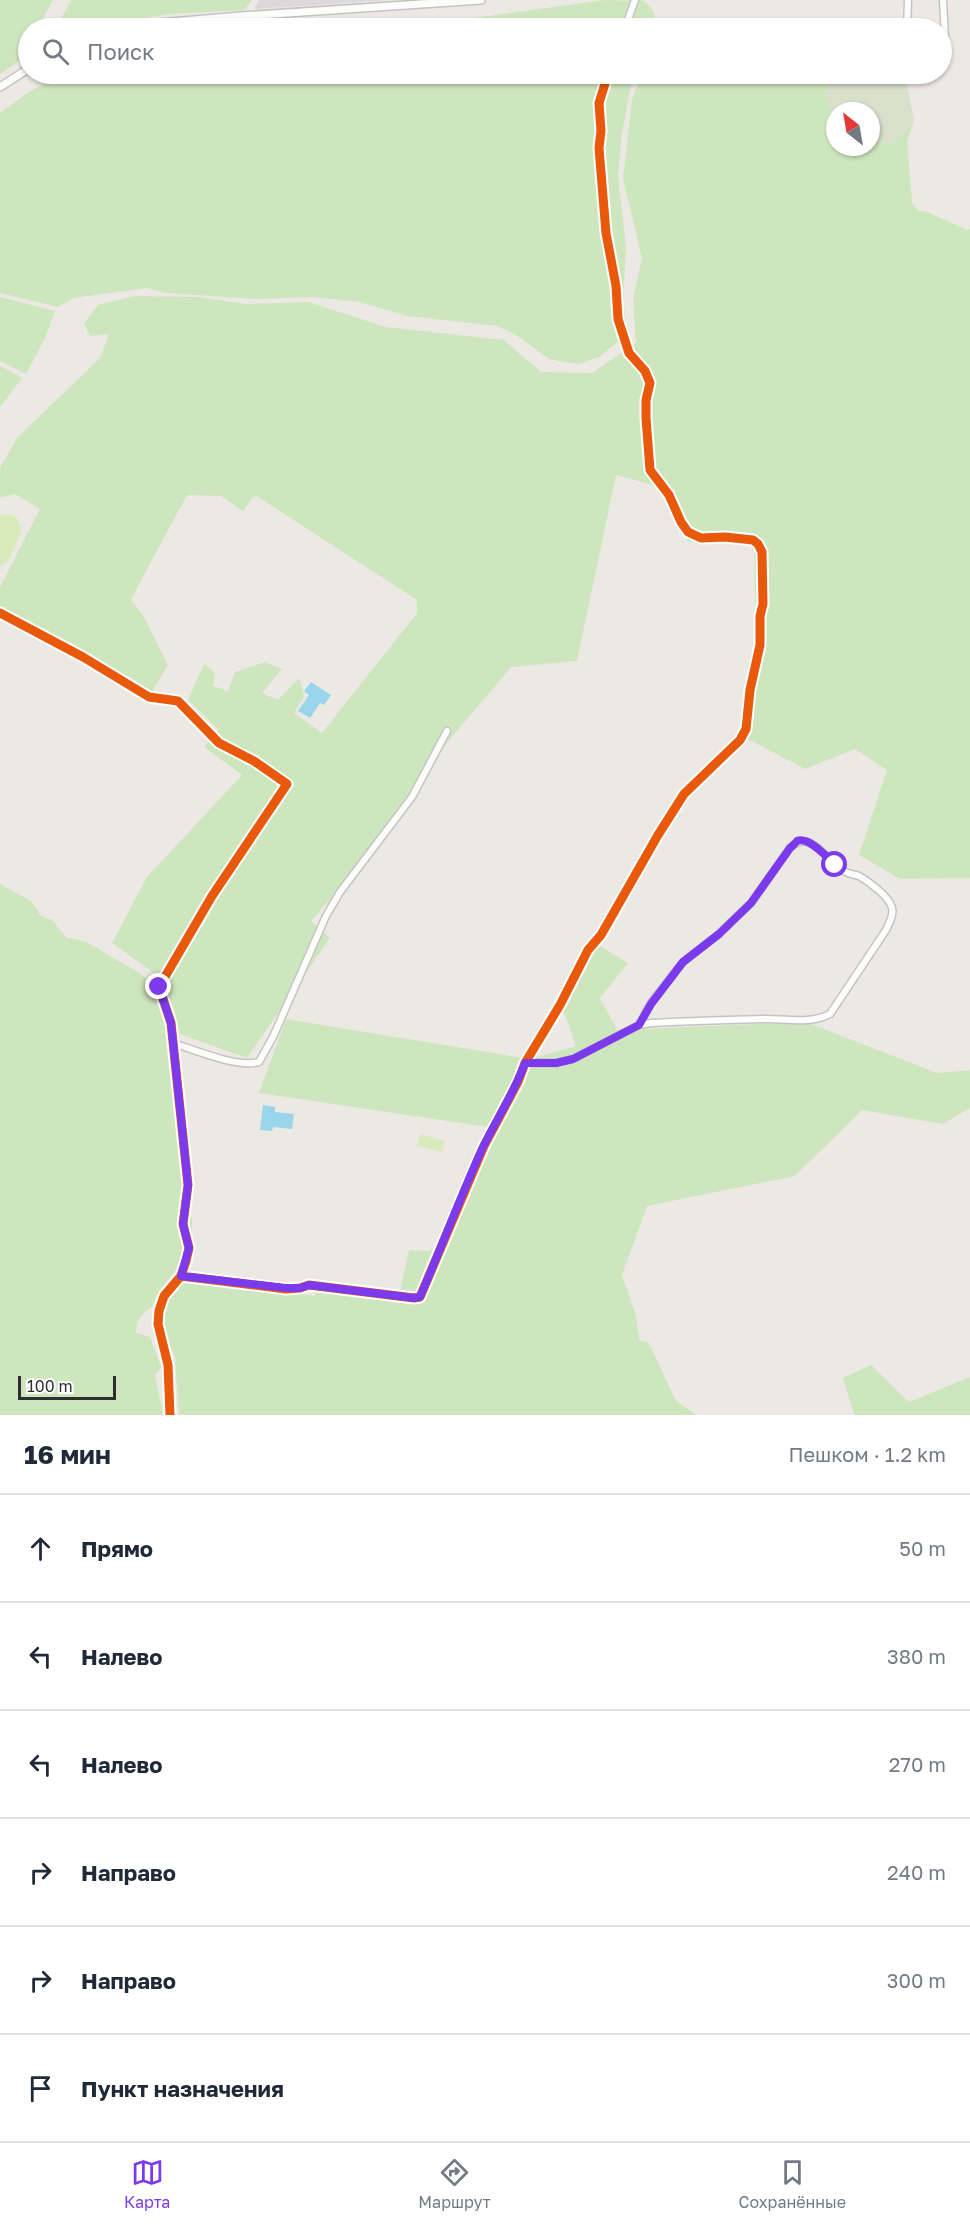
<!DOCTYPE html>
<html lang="ru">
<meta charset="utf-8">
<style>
body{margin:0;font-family:"Golos Text",sans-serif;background:#f2f2f3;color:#1f2937}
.compass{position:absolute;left:826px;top:102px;width:54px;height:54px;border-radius:50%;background:#fff;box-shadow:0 2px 4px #0004;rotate:329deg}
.scale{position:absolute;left:18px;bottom:15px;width:98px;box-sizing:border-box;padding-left:6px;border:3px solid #2e2e2e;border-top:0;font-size:16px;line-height:21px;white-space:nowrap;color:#2e2e2e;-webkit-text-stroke:4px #fff;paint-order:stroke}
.stop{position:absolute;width:18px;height:18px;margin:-14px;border:4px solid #7c3aed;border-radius:50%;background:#fff}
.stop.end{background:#7c3aed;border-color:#fff;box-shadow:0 2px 6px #0008}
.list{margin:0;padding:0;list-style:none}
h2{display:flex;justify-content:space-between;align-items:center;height:78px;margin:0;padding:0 24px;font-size:26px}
h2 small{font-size:20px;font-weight:400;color:#747a83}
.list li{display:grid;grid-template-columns:39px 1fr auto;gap:18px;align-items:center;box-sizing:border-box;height:108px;padding:0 24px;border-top:2px solid #e0e1e3}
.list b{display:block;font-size:22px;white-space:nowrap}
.list em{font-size:20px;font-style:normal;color:#747a83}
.icon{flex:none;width:33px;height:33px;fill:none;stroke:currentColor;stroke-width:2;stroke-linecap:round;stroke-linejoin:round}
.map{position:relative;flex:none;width:970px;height:1415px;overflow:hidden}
.search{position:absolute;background:#fff;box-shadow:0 2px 4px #0004;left:18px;right:18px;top:18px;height:66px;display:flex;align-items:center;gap:15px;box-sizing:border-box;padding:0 21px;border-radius:33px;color:#747a83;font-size:22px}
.sheet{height:726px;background:#fff}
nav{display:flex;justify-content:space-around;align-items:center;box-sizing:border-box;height:84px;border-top:2px solid #e0e1e3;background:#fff;font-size:16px;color:#747a83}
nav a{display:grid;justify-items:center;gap:3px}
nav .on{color:#7c3aed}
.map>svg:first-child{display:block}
.industrial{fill:#dcd9db}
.green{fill:#cee6be}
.cemetery{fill:#d8e0cc}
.pitch{fill:#d9eabb}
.water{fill:#99d6ec}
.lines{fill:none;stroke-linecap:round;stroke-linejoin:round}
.minor-casing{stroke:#c5c4c5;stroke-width:9}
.tertiary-casing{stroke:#c5c4c5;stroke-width:10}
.minor{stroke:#fcfcfb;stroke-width:6}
.tertiary{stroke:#fcfcfb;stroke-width:7}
.cycleway-casing{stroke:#fff;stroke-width:13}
.cycleway{stroke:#e8590c;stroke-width:9}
.route{stroke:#7c3aed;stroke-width:8}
</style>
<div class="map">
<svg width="970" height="1415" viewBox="0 0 970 1415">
<rect width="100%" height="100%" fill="#ece8e4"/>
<path class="industrial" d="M259,0H391L254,9Z"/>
<path class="green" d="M0,0H53L38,28H28C28,56 22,60 0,74Z
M71,0H252V1L244,10L170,14L117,22L99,28H56Z
M605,0L644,1C655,11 657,15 651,28H337L429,24Z
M60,74H633L622,133L618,176L626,248L623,299L627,327L618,342L599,357L579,364L564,362L549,359L516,335L497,326L407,316L360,302L313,297L257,299L165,293L147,288L74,298L58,307L0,293V113L26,94Z
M643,74H811L816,80L821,81L826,74H828C827,88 824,101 835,112V147H871V135L890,145L913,124L907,141L912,203L918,211H925L967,230L970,229V878L900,879L859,855L887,770L855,749L805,769L740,735L747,678L756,642L754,544L688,542L659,487L616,475L577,661L511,667L446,744L395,825L311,921L330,938L247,1058L180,1034L154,973L112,943L147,877L242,775L204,747L219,730L188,700L204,664L215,673L213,686L228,691L235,672L265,662L282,669L262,693L278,700L299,678L304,696L294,713L322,733L417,613V600L255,495L243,511L221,496L187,495L131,599L144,617L168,665L151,693L139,683L0,609V587L40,509L15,494L0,498V468L17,438L100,358L109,334L90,336L84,324L98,305L135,296L198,297L246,304L308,302L386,327L504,340L541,372L592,373L636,343L633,299L642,258L623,179L632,99Z
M0,297L55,311L44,340L26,374L0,361Z
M0,366L22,378L0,407Z
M0,884L31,901L41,916L52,920L67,938C86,939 97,948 113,958C125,965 142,972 151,983C179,1018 181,1146 184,1193L183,1211L192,1218V1235L183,1261L159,1291L151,1308L144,1312L137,1322L136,1333L150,1337L161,1367L155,1375L163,1415H0Z
M595,943L628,963L600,998L617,1030L806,1022L937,1073L970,1070V1108L943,1124L862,1110L795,1176L647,1206L622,1275L636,1316L639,1340L649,1343L676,1401L697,1415H179L175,1357L163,1329V1305L175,1285L205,1281L315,1296L317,1282L400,1291L409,1250L435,1251L488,1127L259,1093L286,1019L530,1059L576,1046L561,1003Z
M871,1365L909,1402L970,1377V1415H854L843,1378Z"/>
<path class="cemetery" d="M828,74H905L914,120L913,124L890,145L871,135V111L835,112C824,101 827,88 828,74Z"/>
<path class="pitch" d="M8,514L17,518L22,531L9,560L0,566V515Z
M420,1134L445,1141L442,1152L417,1146Z"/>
<path class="water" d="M311,682L331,695L324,705L320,703L310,718L298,711L309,695L304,691Z
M263,1105L275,1107V1112L294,1114L292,1129L273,1127L272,1131L260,1130Z"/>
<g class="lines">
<defs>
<path id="minor" d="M943,0L946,56
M625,28L635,0
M907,28L908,0
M0,613L83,657L149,697L178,701L219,743L254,761L287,784L212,896L159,987L171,1023L188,1185L183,1224L189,1248L186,1261L181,1276L164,1296L159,1311L158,1324L168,1365L170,1415
M173,1043C195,1050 237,1068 259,1062L273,1037L326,916L340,892L412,797L447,731
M525,1063H556L573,1059L639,1025L651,1023C689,1021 728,1020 766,1019C787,1019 811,1024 830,1014L886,930C889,923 894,915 892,908C890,897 868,881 859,876C853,874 847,874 842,870C825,859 810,828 790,848L751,903L719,934L683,962L651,1003L639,1025
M181,1276L286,1289L300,1288L309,1285L414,1298L420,1297L484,1146L518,1082L525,1063L560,1005L588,950L601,935L658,835L684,794L740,740L746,729L750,690L760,645V616L763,604L762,552L758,544L753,540L725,537L701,538L688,532L681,522L669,495L650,470L646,418V400L650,383L645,371L629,353L618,319L616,286L606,233L599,148L601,131L599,103L608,74"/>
<path id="tertiary" d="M121,28L147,24L241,16L481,0
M0,87L28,69"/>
</defs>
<use href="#minor" class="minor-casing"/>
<use href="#tertiary" class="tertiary-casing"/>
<use href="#minor" class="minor"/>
<use href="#tertiary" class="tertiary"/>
<defs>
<path id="cycleway" d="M0,613L83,657L149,697L178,701L219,743L254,761L287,784L212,896L159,987L171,1023L188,1185L183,1224L189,1248L186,1261L181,1276L164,1296L159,1311L158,1324L168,1365L170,1415
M181,1276L286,1289L300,1288L309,1285L414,1298L420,1297L484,1146L518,1082L525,1063L560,1005L588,950L601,935L658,835L684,794L740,740L746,729L750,690L760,645V616L763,604L762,552L758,544L753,540L725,537L701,538L688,532L681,522L669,495L650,470L646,418V400L650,383L645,371L629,353L618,319L616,286L606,233L599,148L601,131L599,103L608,74"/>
</defs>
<use href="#cycleway" class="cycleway-casing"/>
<use href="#cycleway" class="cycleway"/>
</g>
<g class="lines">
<path class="route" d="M159,987L171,1023L188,1185L183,1224L189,1248L181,1276L286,1288H300L309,1285L414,1298L420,1297C441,1248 460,1198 482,1149C496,1120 514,1093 525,1063H556L573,1059L639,1025L651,1004L683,962L719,934L751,903L790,848C790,848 797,842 797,841C809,836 828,858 835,865"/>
</g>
</svg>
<svg class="compass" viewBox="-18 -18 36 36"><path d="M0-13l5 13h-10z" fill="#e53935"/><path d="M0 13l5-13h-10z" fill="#747a83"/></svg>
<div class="scale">100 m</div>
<div class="stop" style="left:835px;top:865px"></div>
<div class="stop end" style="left:159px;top:987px"></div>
<div class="search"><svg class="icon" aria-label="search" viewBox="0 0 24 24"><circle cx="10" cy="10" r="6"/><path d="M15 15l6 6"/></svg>Поиск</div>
</div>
<section class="sheet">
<h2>16 мин<small>Пешком · 1.2 km</small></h2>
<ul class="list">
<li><svg class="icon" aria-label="ahead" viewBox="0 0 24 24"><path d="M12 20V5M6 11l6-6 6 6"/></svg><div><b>Прямо</b></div><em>50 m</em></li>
<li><svg class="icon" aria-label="left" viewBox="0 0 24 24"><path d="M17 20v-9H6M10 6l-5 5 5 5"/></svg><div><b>Налево</b></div><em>380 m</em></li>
<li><svg class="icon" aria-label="left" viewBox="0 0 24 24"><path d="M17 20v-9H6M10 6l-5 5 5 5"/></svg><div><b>Налево</b></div><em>270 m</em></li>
<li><svg class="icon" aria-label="right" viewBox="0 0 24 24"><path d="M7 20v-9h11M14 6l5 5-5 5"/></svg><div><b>Направо</b></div><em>240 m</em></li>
<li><svg class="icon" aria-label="right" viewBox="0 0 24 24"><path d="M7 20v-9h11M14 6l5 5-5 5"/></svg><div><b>Направо</b></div><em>300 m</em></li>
<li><svg class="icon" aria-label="arrive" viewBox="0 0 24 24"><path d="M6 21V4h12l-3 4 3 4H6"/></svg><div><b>Пункт назначения</b></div></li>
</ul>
</section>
<nav>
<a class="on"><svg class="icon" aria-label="map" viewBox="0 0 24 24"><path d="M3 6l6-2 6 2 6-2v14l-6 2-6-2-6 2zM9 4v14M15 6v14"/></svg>Карта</a>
<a><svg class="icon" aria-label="directions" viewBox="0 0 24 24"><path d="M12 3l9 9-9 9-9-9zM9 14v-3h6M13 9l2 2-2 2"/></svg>Маршрут</a>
<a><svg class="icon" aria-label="saved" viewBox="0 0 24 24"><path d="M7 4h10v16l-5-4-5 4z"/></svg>Сохранённые</a>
</nav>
